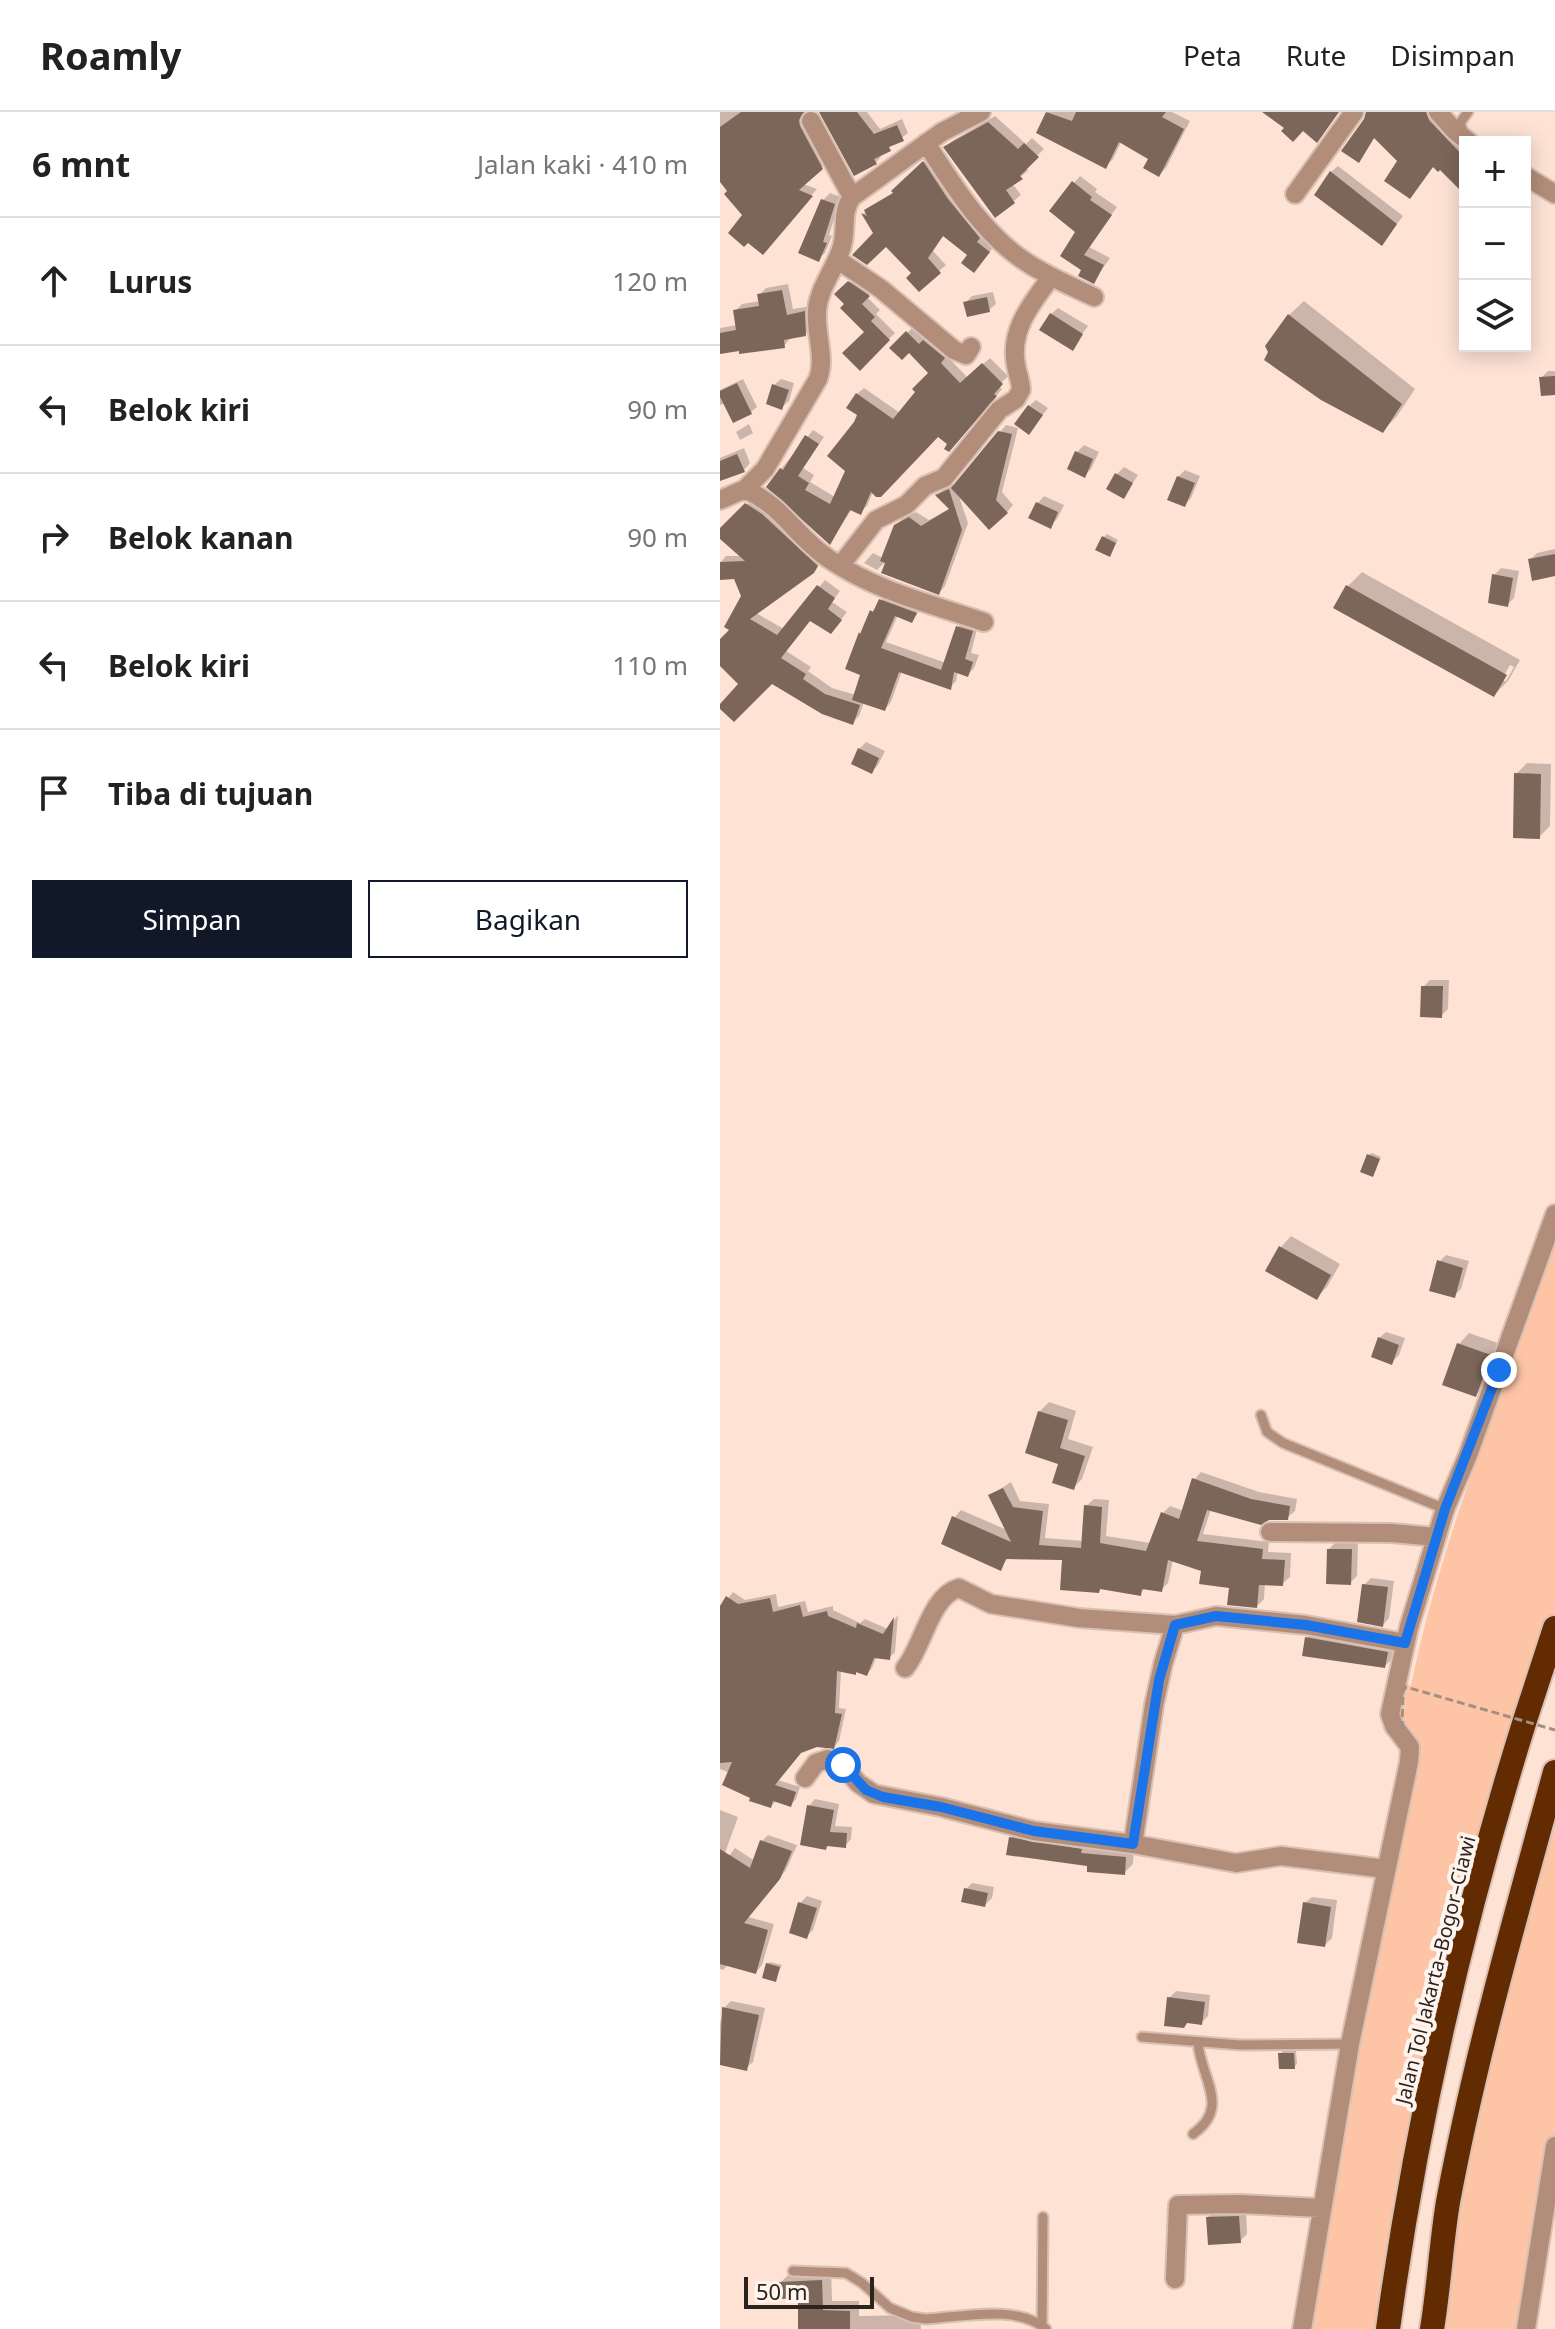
<!DOCTYPE html>
<html lang="id">
<meta charset="utf-8">
<style>
body{margin:0;font-family:"Noto Sans",sans-serif;background:#f6f6f6;color:#222}
.controls{position:absolute;right:24px;top:24px;display:grid;overflow:hidden;border-radius:0px;box-shadow:0 4px 20px #0003}
.controls button{width:72px;height:72px;display:grid;place-items:center;padding:0;border:0;border-bottom:2px solid #e0e0e0;background:#fff;color:#222;font:40px sans-serif}
.scale{position:absolute;left:24px;bottom:20px;width:130px;box-sizing:border-box;padding-left:8px;border:4px solid #2d231e;border-top:0;font-size:22px;line-height:28px;white-space:nowrap;color:#2d231e;-webkit-text-stroke:6px #fff4ee;paint-order:stroke}
.stop{position:absolute;width:24px;height:24px;margin:-18px;border:6px solid #1a73e8;border-radius:50%;background:#fff}
.stop.end{background:#1a73e8;border-color:#fff;box-shadow:0 2px 8px #0008}
.list{margin:0;padding:0;list-style:none}
h2{display:flex;justify-content:space-between;align-items:center;height:104px;margin:0;padding:0 32px;font-size:34px}
h2 small{font-size:26px;font-weight:400;color:#767676}
.list li{display:grid;grid-template-columns:52px 1fr auto;gap:24px;align-items:center;box-sizing:border-box;height:128px;padding:0 32px;border-top:2px solid #e0e0e0}
.list b{display:block;font-size:30px;white-space:nowrap}
.list em{font-size:26px;font-style:normal;color:#767676}
.actions{display:flex;gap:16px;padding:24px 32px}
.actions a{flex:1;padding:18px 0;border:2px solid #111827;border-radius:0px;text-align:center;font-size:28px;color:#111827}
.actions .main{background:#111827;color:#fff}
.icon{flex:none;width:44px;height:44px;fill:none;stroke:currentColor;stroke-width:2;stroke-linecap:round;stroke-linejoin:round}
.map{position:relative;flex:none;width:835px;height:2217px;overflow:hidden}
header{display:flex;align-items:center;gap:48px;box-sizing:border-box;height:112px;padding:0 40px;background:#fff;border-bottom:2px solid #e0e0e0}
header strong{font-size:38px}
nav{display:flex;gap:44px;margin-inline-start:auto;font-size:28px}
main{display:flex}
aside{flex:1;background:#fff}
.map>svg:first-child{display:block}
.green{fill:#fdc5a6}
.shadow{fill:#0003;fill-rule:evenodd}
.building{fill:#7c6659}
.lines{fill:none;stroke-linecap:round;stroke-linejoin:round}
.service-casing{stroke:#d8c0b4;stroke-width:13}
.minor-casing{stroke:#d8c0b4;stroke-width:22}
.motorway-casing{stroke:#d8c0b4;stroke-width:28}
.service{stroke:#b28e7a;stroke-width:9}
.minor{stroke:#b28e7a;stroke-width:18}
.motorway{stroke:#622b01;stroke-width:24}
.path-bridge{stroke:#a38f85;stroke-width:3;stroke-dasharray:8 4;stroke-linecap:butt}
.route{stroke:#1a73e8;stroke-width:10}
.labels{text-anchor:middle;dominant-baseline:central;stroke-width:8;stroke-linejoin:round;paint-order:stroke}
.street-label{font-size:20px;fill:#2d231e;stroke:#fff4ee}
</style>
<header>
<strong>Roamly</strong>
<nav><a>Peta</a><a>Rute</a><a>Disimpan</a></nav>
</header>
<main>
<aside>
<h2>6 mnt<small>Jalan kaki · 410 m</small></h2>
<ul class="list">
<li><svg class="icon" aria-label="ahead" viewBox="0 0 24 24"><path d="M12 20V5M6 11l6-6 6 6"/></svg><div><b>Lurus</b></div><em>120 m</em></li>
<li><svg class="icon" aria-label="left" viewBox="0 0 24 24"><path d="M17 20v-9H6M10 6l-5 5 5 5"/></svg><div><b>Belok kiri</b></div><em>90 m</em></li>
<li><svg class="icon" aria-label="right" viewBox="0 0 24 24"><path d="M7 20v-9h11M14 6l5 5-5 5"/></svg><div><b>Belok kanan</b></div><em>90 m</em></li>
<li><svg class="icon" aria-label="left" viewBox="0 0 24 24"><path d="M17 20v-9H6M10 6l-5 5 5 5"/></svg><div><b>Belok kiri</b></div><em>110 m</em></li>
<li><svg class="icon" aria-label="arrive" viewBox="0 0 24 24"><path d="M6 21V4h12l-3 4 3 4H6"/></svg><div><b>Tiba di tujuan</b></div></li>
</ul>
<div class="actions"><a class="main">Simpan</a><a>Bagikan</a></div>
</aside>
<div class="map">
<svg width="835" height="2217" viewBox="0 0 835 2217">
<rect width="100%" height="100%" fill="#fee3d5"/>
<path class="green" d="M835,1131V1516L770,1730L668,2217H581L689,1650L677,1619L676,1567L691,1574C721,1425 785,1275 835,1131Z
M835,1706V2036L805,2217H713L728,2093L821,1741Z"/>
<path class="shadow" d="M0,0H86L85,7L108,49L83,72L97,77L48,134L0,66Z
M101,0H147L160,17L182,7L188,21L160,42L161,45L155,51Z
M328,0H452L470,9L446,56L439,63L430,46L401,30L393,47L386,54L319,20Z
M650,0H715L745,32V80L720,56L680,49L655,25L639,49Z
M275,4L306,32L312,26L324,37L306,55L308,59L292,71L301,83L275,104L226,35L232,29Z
M210,44L275,133L260,152L224,122L213,139L226,153L199,177L194,161L155,122L143,102L173,81Z
M618,54L683,104L668,124L611,60Z
M360,64L377,77L375,80L397,95L369,135L390,146L374,169L364,157L358,119L354,71Z
M110,81L121,85L109,123L112,124L105,141L98,147L103,88Z
M136,165L155,177L147,185L160,198L156,202L175,221L140,256L146,220L117,182Z
M68,172L73,197L91,194L92,216L85,222L71,225L64,234L0,240V216L17,213L15,199L22,192L40,189L39,183L46,176Z
M273,180L276,192L269,198L245,191L252,184Z
M584,189L695,277L677,304L663,319L550,240L547,234L569,203Z
M338,196L368,214L352,236L331,202Z
M194,214L230,239L226,243L248,266L270,246L288,264L278,274L282,277L236,331H230L218,322L153,380L147,394L140,400L132,397L110,430L61,357L93,318L104,325L83,356L94,363L90,370L115,385L127,358L139,302L137,282L144,276L180,301L210,261L189,238L172,236Z
M828,259H835V281L821,266Z
M23,267L37,295L31,300L5,291L0,293V278Z
M61,267L74,271L69,289L62,295L54,273Z
M316,288L328,296L315,313L309,294Z
M29,312L33,321L20,328L16,320Z
M286,313L298,316L282,380L293,393L287,400L238,381L248,411L225,474L219,481L169,446L157,458L144,451L153,441L163,446L175,414L183,406L196,400L209,408L231,396L218,383L224,377L237,371Z
M364,333L379,340L371,357L365,363L357,340Z
M24,336L30,351L24,358L0,367V346Z
M404,355L418,363L404,384L397,362Z
M465,358L480,364L471,386L465,393L458,365Z
M324,384L344,393L337,407L330,414L311,405L318,391Z
M34,386L100,452L36,501L64,517L105,468L120,479L112,490L127,500L117,513L91,507L66,539L91,555L88,559L112,576L136,583L143,562L152,500L167,481L202,494L192,509L178,503L166,530L226,551L238,515L244,508L258,513L251,541L259,543L254,556L248,563L238,559L236,569L230,576L182,559L171,590L165,597L144,590L139,604L133,610L51,569L22,573L0,551V530L12,518L23,484L15,465L0,451L6,444H22L0,424V420Z
M387,422L398,428L390,442L384,425Z
M835,437V462L810,448L817,441Z
M781,456L799,459L794,486L788,492L774,463Z
M642,460L800,548L788,569L774,583L616,495L628,474ZM790,553L794,555L786,569H781Z
M146,630L165,639L158,653L152,660L139,637Z
M807,651L831,652L830,714L819,725L796,662Z
M710,868H729L728,897L721,904L703,875Z
M652,1041L661,1045L652,1063L649,1043Z
M571,1124L620,1152L607,1175L597,1185L548,1158L561,1135Z
M726,1143L749,1149L741,1177L734,1184L719,1150Z
M666,1220L685,1226L679,1243L672,1250L659,1226Z
M749,1221L781,1232L766,1272L756,1283L739,1232Z
M329,1290L356,1299L348,1327L373,1335L362,1367L353,1376L319,1300Z
M481,1360L539,1380L577,1387L575,1399L567,1406L491,1397L483,1422L549,1430L548,1440L571,1441L570,1465L562,1472L545,1471L544,1487L537,1494L511,1474L483,1457L453,1448L448,1471L441,1478L426,1475L420,1482L383,1475L379,1479L345,1446L289,1445L280,1456L234,1406L241,1398L287,1418L271,1383L291,1370L300,1389L329,1392L325,1426L364,1429L366,1394L374,1387L389,1388L386,1424L431,1431L443,1401L450,1394L464,1399L474,1368Z
M615,1431H638L637,1464L630,1471L609,1437Z
M651,1466L674,1469L669,1506L663,1513L644,1473Z
M13,1480L25,1488L56,1482L58,1495L85,1489L88,1500L113,1494V1498L140,1511L145,1507L168,1517L178,1503L175,1540L169,1546L157,1544L152,1556L147,1562L121,1558L119,1596L126,1597L119,1629L114,1635L97,1633L82,1638L58,1668L80,1675L76,1687L71,1693L57,1688L51,1694L33,1685L10,1661L0,1657V1497Z
M597,1515L677,1530L675,1544L665,1554L587,1526Z
M95,1687L119,1692L115,1714L132,1715L131,1727L125,1734L109,1732L106,1736L89,1694Z
M0,1698L18,1705L5,1741L0,1746Z
M300,1716L414,1736L413,1752L404,1761L369,1753L291,1726Z
M48,1723L77,1733L66,1758L28,1805L54,1812L42,1853L36,1860L9,1852L3,1858L0,1857V1756L15,1736L35,1749L42,1729Z
M252,1771L274,1775L272,1786L265,1793L246,1777Z
M87,1784L102,1789L93,1818L86,1825L71,1820L80,1791Z
M592,1785L617,1788L612,1826L605,1833L585,1791Z
M50,1850L62,1853L55,1868L47,1852Z
M456,1879L490,1883L488,1904L481,1911L449,1886Z
M11,1889L45,1896L33,1950L26,1956L0,1950V1912L4,1896Z
M563,1939H576L577,1952L574,1955L560,1942Z
M526,2098L527,2122L520,2129L488,2105L495,2099Z
M111,2159L112,2189H139V2204L200,2203L201,2217H80V2184L61,2170L71,2160Z"/>
<path class="building" d="M21,0H84L79,8L80,14L103,57L79,78L93,84L43,143L28,131L24,135L8,121L22,103L4,82L7,79L0,70V15Z
M99,0H137L154,22L177,13L184,29L169,35L171,39L154,47L157,52L134,64Z
M326,0L352,9L356,0H446L442,5L464,17L439,65L423,56L428,47L399,30L386,57L316,21Z
M542,0H619L597,31L583,19L573,30L561,19L564,16Z
M646,0H706L709,8L745,46V83L720,58L718,60L713,55L690,87L664,69L677,49L654,26L639,51L621,39L644,7Z
M268,10L298,37L304,31L319,45L300,64L303,67L286,78L295,91L275,106L223,35Z
M203,49L228,87L260,126L257,130L270,140L254,161L241,151L247,143L223,124L208,146L221,161L199,180L186,166L191,161L166,135L147,153L132,143L153,121L141,101L147,104L144,98L173,81L171,79Z
M610,59L677,112L662,134L594,83Z
M352,69L372,85L370,88L392,103L364,143L384,153L374,172L358,164L361,158L340,144L355,120L329,99Z
M101,87L115,92L103,130L107,131L99,150L78,141Z
M128,169L150,184L142,192L155,205L151,209L170,228L140,259L122,241L144,220L120,196L124,192L114,182Z
M62,178L67,203L85,199L86,224L64,228L65,236L19,242V239L0,242V221L16,218L13,198L39,194L37,182Z
M267,185L270,200L247,205L243,190Z
M330,201L363,222L353,239L319,218Z
M568,202L682,292L663,321L601,288L544,248L548,240L545,234Z
M186,219L199,232L203,228L225,246L221,251L240,271L262,251L283,272L274,282L277,284L229,340L224,337L227,332L218,325L161,385H156L151,380L141,403L130,398L110,433L46,375L60,356L63,358L85,323L99,332L78,364L89,371L85,378L110,392L125,359L107,344L134,310L137,303L126,296L136,281L173,307L195,280L192,277L208,261L189,241L182,248L169,236Z
M835,264V283L821,284L819,265Z
M17,271L32,302L13,311L0,285V279Z
M52,272L69,278L62,298L46,292Z
M308,293L323,303L309,323L294,312Z
M278,319L292,322L276,388L288,401L269,418L231,376Z
M355,339L373,347L365,366L347,357Z
M17,342L25,360L0,369V349Z
M395,361L413,371L404,387L386,377Z
M457,364L475,371L465,395L447,388Z
M229,377L242,418L219,483L161,461L165,451L160,449L174,413L189,405L201,414L229,397L215,383Z
M316,390L338,400L331,417L308,406Z
M25,391L42,402L98,454L94,461L30,507L57,523L97,473L115,486L108,497L122,508L111,522L90,509L61,546L86,562L83,567L105,582L140,593L133,613L102,602L52,572L14,610L0,597V592L18,572L0,554V527L9,518L4,515L21,484L14,467L0,468V450L25,449L0,427V416Z
M382,424L396,431L390,445L375,438Z
M835,442V464L812,469L808,447Z
M772,462L793,466L788,495L768,491Z
M626,473L787,563L774,585L613,496Z
M159,487L197,501L192,511L175,504L161,536L221,558L236,514L253,519L245,547L253,550L248,565L234,560L231,578L179,560L165,599L132,588L140,563L125,557L139,520L140,522L150,498L153,500Z
M138,636L159,646L152,662L131,652Z
M794,661L821,662L820,727L793,726Z
M701,874H723L722,906L700,905Z
M647,1042L660,1047L653,1065L640,1060Z
M559,1134L611,1163L597,1188L545,1159Z
M717,1148L743,1156L735,1186L709,1179Z
M658,1225L679,1233L672,1253L651,1245Z
M737,1231L771,1243L756,1285L722,1273Z
M318,1299L348,1308L340,1336L365,1344L354,1378L332,1371L338,1352L305,1341Z
M472,1366L531,1387L570,1394L568,1408H549L541,1413L487,1398L477,1429L543,1437L542,1447L565,1448L563,1474L539,1473L537,1496L507,1493L509,1476L479,1472L481,1459L448,1448L442,1480L422,1477L421,1484L380,1477L379,1481L340,1478L342,1448L286,1447L281,1459L221,1432L232,1404L291,1430L268,1383L283,1376L293,1395L323,1399L319,1433L361,1436L364,1393L382,1395L380,1431L426,1439L441,1400L459,1407Z
M607,1437H632L631,1473L606,1472Z
M642,1472L668,1475L663,1515L637,1510Z
M6,1484L18,1492L50,1486L53,1500L80,1493L83,1505L107,1499L108,1504L136,1516L137,1511L163,1522L174,1505L170,1548L154,1546L147,1564L136,1560V1563L117,1559L115,1601L122,1602L114,1637L97,1635L81,1641L55,1673L76,1680L71,1695L53,1689L51,1696L29,1689L30,1686L2,1673L12,1650L0,1651V1494Z
M585,1525L668,1540L665,1556L582,1544Z
M87,1693L114,1698L110,1720L127,1721L126,1736L107,1734L106,1738L80,1733Z
M289,1725L362,1737L361,1741L406,1745L405,1763L367,1760V1754L286,1743Z
M40,1728L72,1739L60,1767L24,1811L48,1818L36,1862L0,1852V1737L30,1756Z
M244,1776L268,1781L265,1795L241,1790Z
M78,1790L97,1796L87,1827L69,1821Z
M583,1790L611,1795L605,1835L577,1831Z
M46,1851L60,1855L56,1870L42,1866Z
M447,1885L485,1890L482,1913L467,1911L464,1916L444,1914Z
M2,1895L39,1903L27,1959L0,1953Z
M558,1941H574L575,1957H559Z
M519,2104L521,2131L488,2133L486,2105Z
M102,2168L103,2198L130,2199V2217H78V2186L60,2187L59,2170Z"/>
<g class="lines">
<defs>
<path id="service" d="M743,20L740,11L748,0
M541,1303L547,1320L563,1331L725,1397
M422,1925L520,1933L630,1932
M473,2022C511,1995 481,1967 478,1931
M73,2159L126,2161L142,2171L170,2196L192,2205L206,2207C242,2205 296,2192 326,2217
M322,2214L323,2105"/>
<path id="minor" d="M718,0L735,19L749,30
M91,9L132,85
M206,31C233,73 263,122 306,150C327,164 351,174 374,185
M805,64L835,82
M575,82L634,0
M118,148L161,177L234,238L246,243L251,235
M25,377C64,395 76,425 109,447C156,479 211,492 264,510
M0,388L25,377L45,357L98,267C106,245 95,222 97,198C99,175 116,156 122,134C127,117 121,100 132,85L222,20L261,0
M120,454L156,408L186,393L205,374L224,366L279,298L296,287L301,278C301,269 297,261 296,253C289,218 312,191 331,165
M550,1420L672,1421L716,1425
M185,1556C203,1535 210,1484 239,1476L271,1492L359,1506L455,1513L496,1504L586,1513L685,1531
M85,1666L96,1651L108,1647L123,1653L138,1671L154,1682L221,1695L314,1719L413,1732L516,1751L561,1744L666,1757
M413,1732L434,1593L443,1552L455,1513
M455,2167L458,2093L520,2092L601,2096
M582,2217L630,1932L689,1650L690,1635L674,1614L670,1602L689,1515L725,1397L748,1343L835,1102
M806,2217L835,2034"/>
<path id="motorway" d="M668,2217C696,2011 743,1806 805,1608C815,1578 825,1547 835,1516
M712,2217C719,2175 721,2132 728,2090C755,1945 796,1803 835,1660"/>
</defs>
<use href="#service" class="service-casing"/>
<use href="#minor" class="minor-casing"/>
<use href="#motorway" class="motorway-casing"/>
<use href="#service" class="service"/>
<use href="#minor" class="minor"/>
<use href="#motorway" class="motorway"/>
<path class="path-bridge" d="M682,1617L683,1579L686,1575L835,1618"/>
</g>
<g class="lines">
<path class="route" d="M123,1653L146,1678L163,1685L221,1695L314,1719L413,1732L439,1568L455,1513L496,1504L586,1513L685,1531L725,1397L779,1258"/>
</g>
<g class="labels">
<g class="street-label">
<text transform="translate(715 1858) rotate(-76)">Jalan Tol Jakarta–Bogor–Ciawi</text>
</g>
</g>
</svg>
<div class="controls">
<button>+</button>
<button>−</button>
<button><svg class="icon" aria-label="layers" viewBox="0 0 24 24"><path d="M12 4l9 5-9 5-9-5zM3 14l9 5 9-5"/></svg></button>
</div>
<div class="scale">50 m</div>
<div class="stop" style="left:123px;top:1653px"></div>
<div class="stop end" style="left:779px;top:1258px"></div>
</div>
</main>
